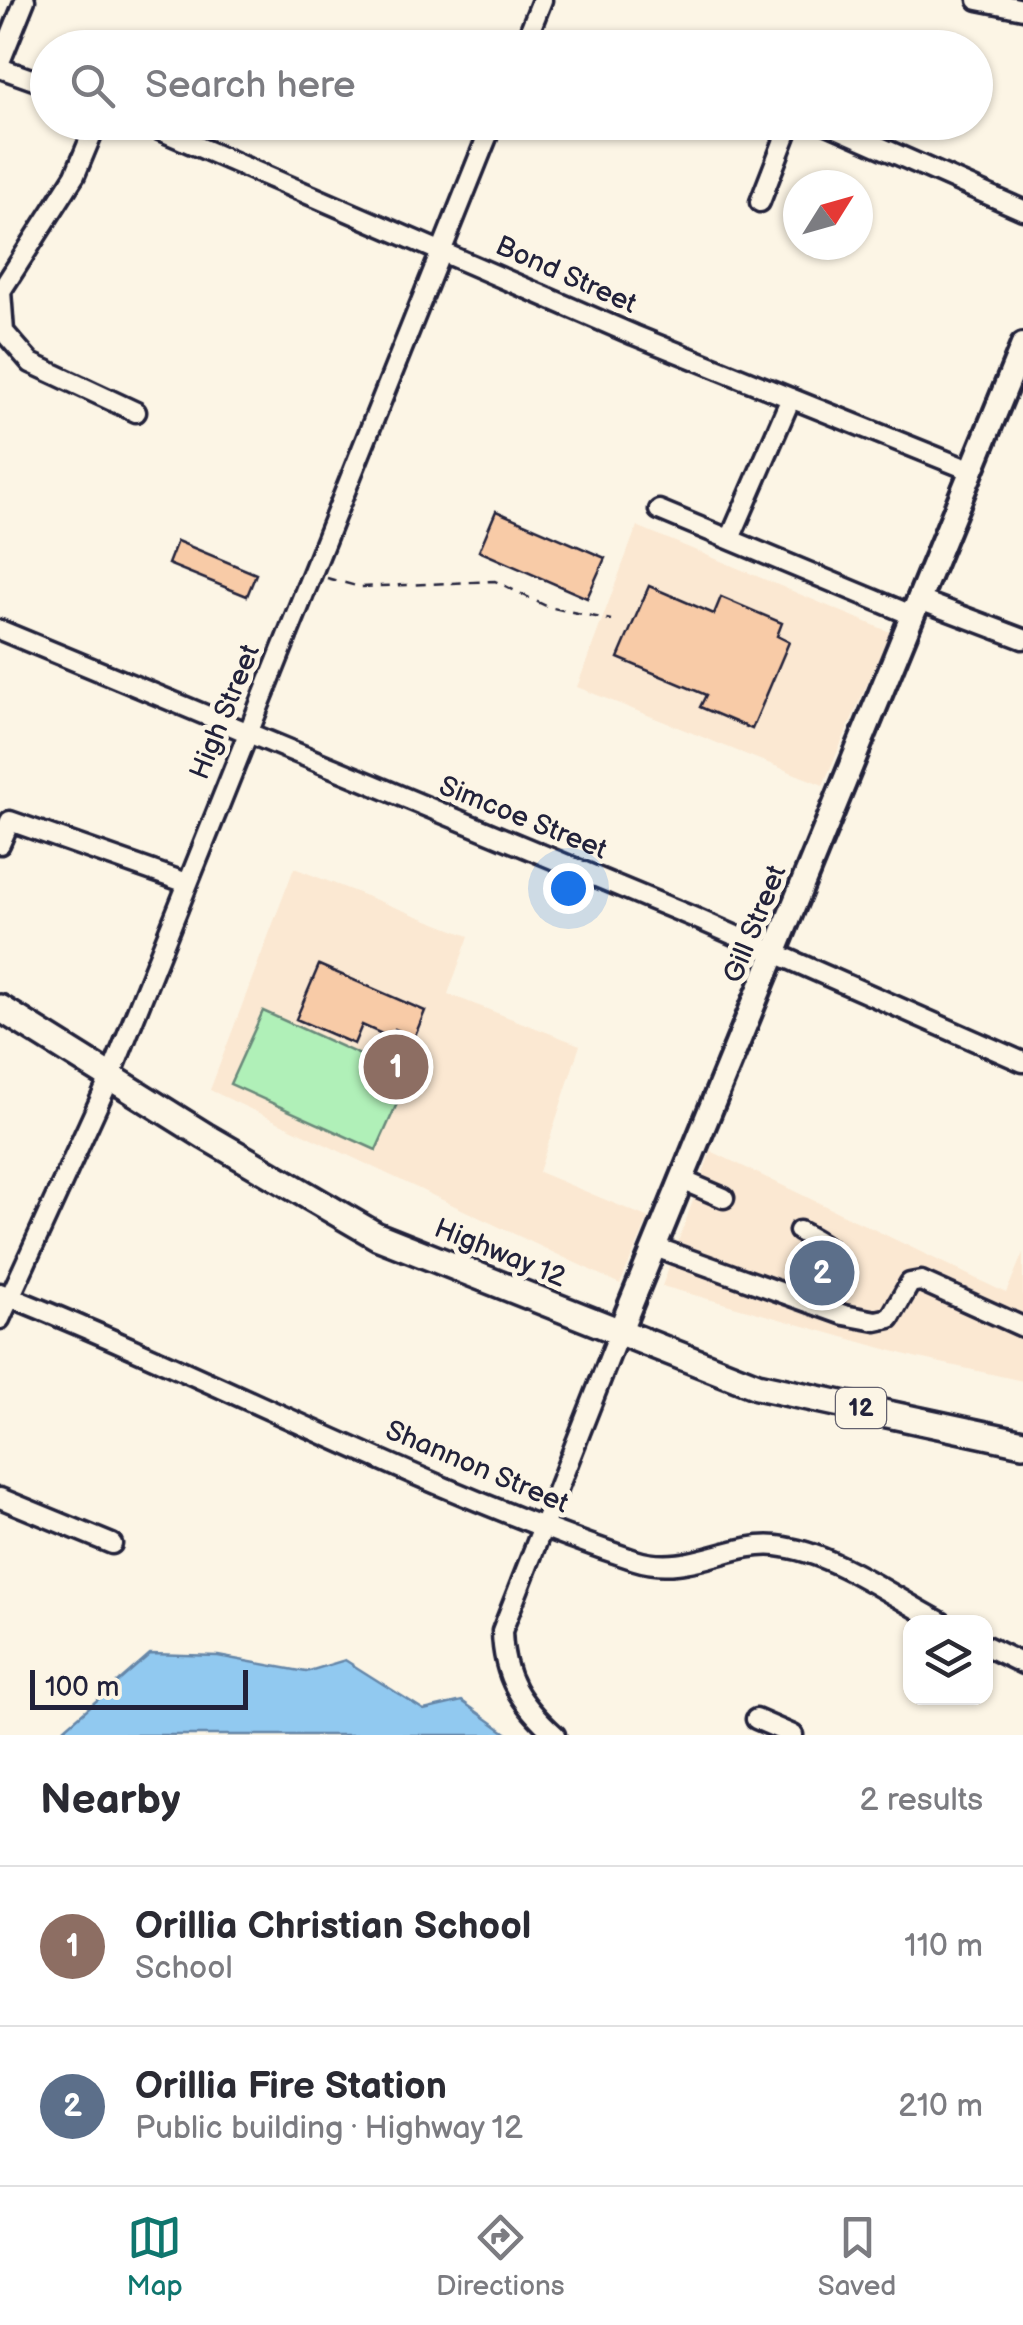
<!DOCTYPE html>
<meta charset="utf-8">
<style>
body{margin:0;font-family:"Balsamiq Sans",sans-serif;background:#f7f7f7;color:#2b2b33}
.controls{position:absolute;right:30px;bottom:30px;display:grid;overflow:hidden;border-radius:20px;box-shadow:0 2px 8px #0004}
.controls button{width:90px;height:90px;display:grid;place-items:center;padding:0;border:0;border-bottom:2px solid #e1e1e2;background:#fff;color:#2b2b33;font:50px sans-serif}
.compass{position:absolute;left:783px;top:170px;width:90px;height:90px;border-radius:50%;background:#fff;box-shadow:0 2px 8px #0004;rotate:53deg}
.scale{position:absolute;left:30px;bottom:25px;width:218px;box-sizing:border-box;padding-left:10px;border:5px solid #22223b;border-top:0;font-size:28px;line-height:35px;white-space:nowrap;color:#22223b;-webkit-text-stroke:8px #fcf5e5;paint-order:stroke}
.you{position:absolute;left:568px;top:888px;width:35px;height:35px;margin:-25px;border:8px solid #fff;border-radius:50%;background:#1a73e8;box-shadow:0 0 0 15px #1a73e833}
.badge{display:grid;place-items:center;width:65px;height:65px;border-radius:50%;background:#0f766e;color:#fff;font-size:32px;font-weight:700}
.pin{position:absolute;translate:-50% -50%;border:5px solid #fff;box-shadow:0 2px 10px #0006}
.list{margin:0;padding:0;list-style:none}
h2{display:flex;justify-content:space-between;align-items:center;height:130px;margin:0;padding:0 40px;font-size:42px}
h2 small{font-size:32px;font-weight:400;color:#7c7c81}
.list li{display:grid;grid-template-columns:65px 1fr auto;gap:30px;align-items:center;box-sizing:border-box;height:160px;padding:0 40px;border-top:2px solid #e1e1e2}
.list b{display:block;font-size:38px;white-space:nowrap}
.list p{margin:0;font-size:32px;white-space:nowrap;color:#7c7c81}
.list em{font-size:32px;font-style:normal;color:#7c7c81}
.icon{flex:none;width:55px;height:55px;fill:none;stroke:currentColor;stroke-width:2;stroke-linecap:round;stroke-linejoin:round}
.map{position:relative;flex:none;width:1023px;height:1735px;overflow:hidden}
.search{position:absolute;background:#fff;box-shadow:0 2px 8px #0004;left:30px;right:30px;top:30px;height:110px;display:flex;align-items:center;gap:25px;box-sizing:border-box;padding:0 35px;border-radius:55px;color:#7c7c81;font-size:38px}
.sheet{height:450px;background:#fff}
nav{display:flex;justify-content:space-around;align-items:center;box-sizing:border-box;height:140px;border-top:2px solid #e1e1e2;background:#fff;font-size:28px;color:#7c7c81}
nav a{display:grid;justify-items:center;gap:5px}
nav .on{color:#0f766e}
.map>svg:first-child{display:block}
.built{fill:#fbe8d2}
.green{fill:#b0f0b8;stroke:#69897a;stroke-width:2.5}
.water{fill:#91c9f0;stroke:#6586a8;stroke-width:2.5}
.building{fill:#f8cba7;stroke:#22223b;stroke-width:2.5}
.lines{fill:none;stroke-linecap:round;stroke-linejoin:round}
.minor-casing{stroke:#22223b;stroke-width:25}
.major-casing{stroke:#22223b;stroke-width:30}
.highway-casing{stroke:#22223b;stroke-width:32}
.path{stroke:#22223b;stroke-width:2.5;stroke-dasharray:10 8;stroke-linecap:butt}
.minor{stroke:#fcf5e5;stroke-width:18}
.major{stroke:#fcf5e5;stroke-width:22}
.highway{stroke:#fcf5e5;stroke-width:25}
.labels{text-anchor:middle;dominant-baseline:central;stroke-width:10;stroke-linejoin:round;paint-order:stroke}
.shield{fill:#fcf5e5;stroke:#63616e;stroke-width:2.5}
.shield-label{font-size:25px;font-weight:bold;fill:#22223b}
.street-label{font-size:28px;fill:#22223b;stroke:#fcf5e5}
</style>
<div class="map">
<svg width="1023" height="1735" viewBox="0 0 1023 1735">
<rect width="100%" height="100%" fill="#fcf5e5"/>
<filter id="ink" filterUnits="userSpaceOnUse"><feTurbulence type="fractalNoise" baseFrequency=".01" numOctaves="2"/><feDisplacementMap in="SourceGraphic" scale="20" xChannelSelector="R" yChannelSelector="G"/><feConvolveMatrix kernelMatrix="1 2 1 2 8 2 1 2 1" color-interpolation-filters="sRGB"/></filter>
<g filter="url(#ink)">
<path class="built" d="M637,526L890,632L823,785L577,687Z
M294,868L469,936L448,994L580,1045L539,1172L649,1218L620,1284L210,1090Z
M711,1151L1006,1293L1023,1253V1381L914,1357L662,1286Z"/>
<path class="green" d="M263,1011L409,1077L376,1150L230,1084Z"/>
<path class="water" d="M150,1654L218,1656L306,1672L345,1660L424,1710L462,1701L509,1735H57Z"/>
<path class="building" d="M496,511L605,558L587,598L479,551Z
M177,541L256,574L247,596L168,564Z
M649,586L714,614L721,597L782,623L777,636L789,642L752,729L700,707L706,695L618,658Z
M319,965L425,1011L414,1038L395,1029L391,1038L362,1025L354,1044L296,1019Z"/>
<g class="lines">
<defs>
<path id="minor" d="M978,0L1023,9
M523,48L542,0
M0,62L25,0
M0,68L48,85
M97,122L75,175L1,291L4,332L31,363L136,412
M141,122L634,335L972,471
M823,122L1023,210
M760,202L791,122
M659,510L914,616
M730,539L791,398
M920,600L1023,639
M0,630L693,917L1023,1062
M0,844L10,821L187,883
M682,1180L724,1198
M799,1231C846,1255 843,1262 820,1306
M655,1247L844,1315L876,1321L890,1318L910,1283L921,1281L1023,1327
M0,1293C213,1377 418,1488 635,1560C687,1577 732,1541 777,1546C833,1552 891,1596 941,1622
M0,1319L110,1078L493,122
M0,1498L112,1544
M986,1646L1023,1664
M756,1719L793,1735
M555,1735C521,1704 503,1678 502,1631L619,1333"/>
<path id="major" d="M619,1333L1023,345"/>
<path id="highway" d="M0,1008L205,1136L377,1236L757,1386L1023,1443"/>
</defs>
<use href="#minor" class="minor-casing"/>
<use href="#major" class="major-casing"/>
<use href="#highway" class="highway-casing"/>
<path class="path" d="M327,578L360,587L495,581L548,607L611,620"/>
<use href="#minor" class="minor"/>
<use href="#major" class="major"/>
<use href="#highway" class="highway"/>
</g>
</g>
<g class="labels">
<rect class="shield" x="836" y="1388" width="50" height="40" rx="8"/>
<g class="shield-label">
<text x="861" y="1408">12</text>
</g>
<g class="street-label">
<text transform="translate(566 275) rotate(24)">Bond Street</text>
<text transform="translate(225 712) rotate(-68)">High Street</text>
<text transform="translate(523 818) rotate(22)">Simcoe Street</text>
<text transform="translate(755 924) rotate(-68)">Gill Street</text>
<text transform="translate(500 1253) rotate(22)">Highway 12</text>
<text transform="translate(477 1467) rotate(23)">Shannon Street</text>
</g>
</g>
</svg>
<div class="controls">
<button><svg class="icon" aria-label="layers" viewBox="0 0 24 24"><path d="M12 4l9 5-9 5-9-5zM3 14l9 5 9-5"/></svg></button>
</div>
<svg class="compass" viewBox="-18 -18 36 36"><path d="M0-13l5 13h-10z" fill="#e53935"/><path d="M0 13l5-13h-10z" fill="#7c7c81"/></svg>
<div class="scale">100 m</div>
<div class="you"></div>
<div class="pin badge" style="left:396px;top:1067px;background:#8d6e63">1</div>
<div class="pin badge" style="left:822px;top:1273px;background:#5c6f8a">2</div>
<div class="search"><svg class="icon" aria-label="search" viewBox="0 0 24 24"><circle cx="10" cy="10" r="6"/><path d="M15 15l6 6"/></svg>Search here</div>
</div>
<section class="sheet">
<h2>Nearby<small>2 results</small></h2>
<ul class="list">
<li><span class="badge" style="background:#8d6e63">1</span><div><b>Orillia Christian School</b><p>School</p></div><em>110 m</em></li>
<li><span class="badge" style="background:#5c6f8a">2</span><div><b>Orillia Fire Station</b><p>Public building · Highway 12</p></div><em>210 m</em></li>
</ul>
</section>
<nav>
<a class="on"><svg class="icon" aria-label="map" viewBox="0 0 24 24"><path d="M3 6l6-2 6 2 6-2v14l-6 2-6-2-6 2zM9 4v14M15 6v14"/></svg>Map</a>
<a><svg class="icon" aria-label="directions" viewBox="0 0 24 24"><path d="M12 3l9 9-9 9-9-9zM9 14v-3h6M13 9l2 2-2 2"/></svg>Directions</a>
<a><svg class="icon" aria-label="saved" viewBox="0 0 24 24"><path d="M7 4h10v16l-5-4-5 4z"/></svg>Saved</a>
</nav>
